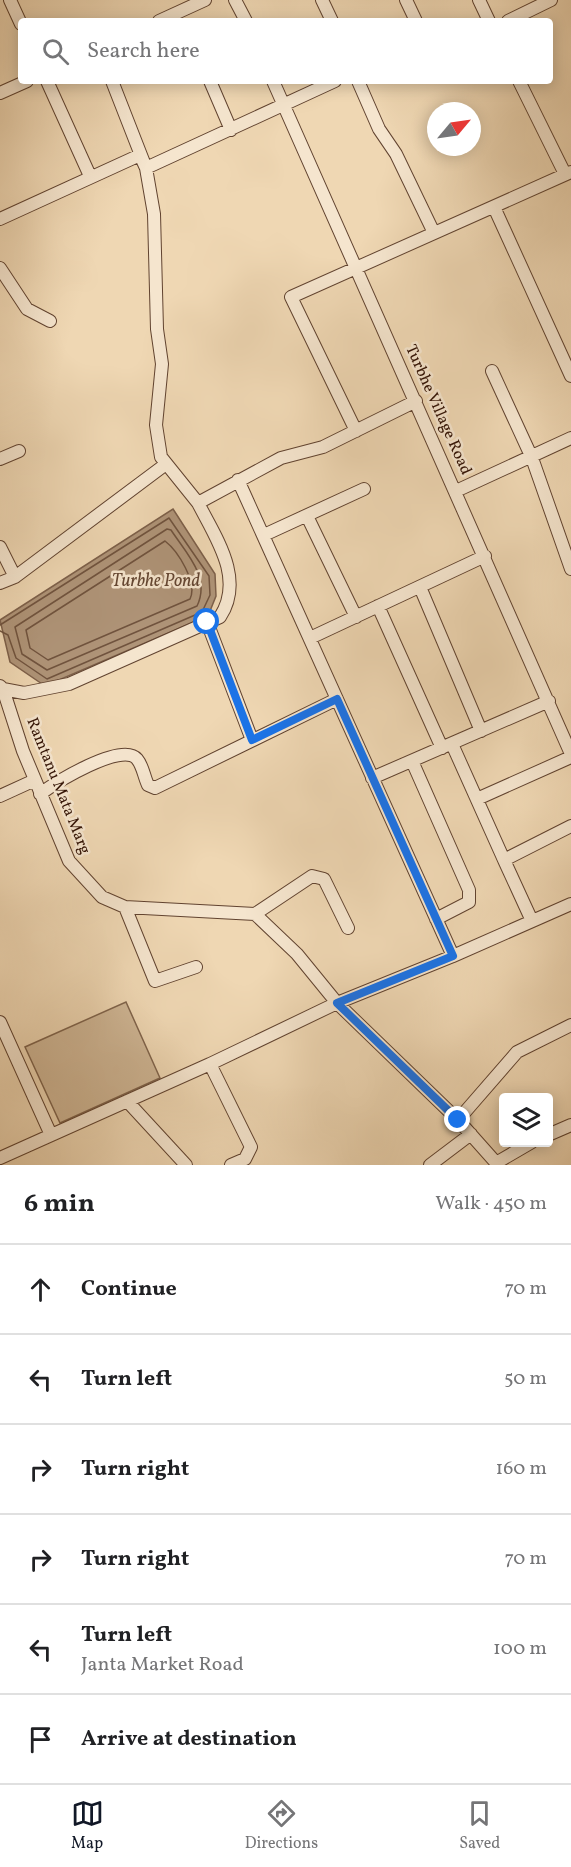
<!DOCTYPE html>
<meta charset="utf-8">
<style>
body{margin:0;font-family:Vollkorn,serif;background:#f2f2f2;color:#202124}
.controls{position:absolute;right:18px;bottom:18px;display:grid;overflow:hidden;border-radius:6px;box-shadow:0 3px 15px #0003}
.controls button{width:54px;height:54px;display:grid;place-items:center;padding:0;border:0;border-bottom:2px solid #e0e0e0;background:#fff;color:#202124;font:30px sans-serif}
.compass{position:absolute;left:427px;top:102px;width:54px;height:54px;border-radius:50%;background:#fff;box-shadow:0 3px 15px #0003;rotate:61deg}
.stop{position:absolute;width:18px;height:18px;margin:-14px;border:4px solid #1a73e8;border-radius:50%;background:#fff}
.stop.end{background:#1a73e8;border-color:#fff;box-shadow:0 2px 6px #0008}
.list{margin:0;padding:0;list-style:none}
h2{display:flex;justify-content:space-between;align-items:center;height:78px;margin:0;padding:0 24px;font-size:26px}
h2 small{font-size:20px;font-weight:400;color:#757577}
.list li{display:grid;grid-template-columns:39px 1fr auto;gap:18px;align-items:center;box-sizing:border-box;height:90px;padding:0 24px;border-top:2px solid #e0e0e0}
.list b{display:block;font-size:22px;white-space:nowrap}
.list p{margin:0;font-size:20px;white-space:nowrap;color:#757577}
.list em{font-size:20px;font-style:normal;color:#757577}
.icon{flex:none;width:33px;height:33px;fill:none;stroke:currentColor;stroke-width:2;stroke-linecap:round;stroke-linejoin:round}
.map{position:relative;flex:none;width:571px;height:1165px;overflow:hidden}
.search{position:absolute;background:#fff;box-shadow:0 3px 15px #0003;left:18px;right:18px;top:18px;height:66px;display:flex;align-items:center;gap:15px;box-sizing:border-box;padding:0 21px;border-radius:6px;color:#757577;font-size:22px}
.sheet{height:618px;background:#fff}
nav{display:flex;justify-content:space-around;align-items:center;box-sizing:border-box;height:84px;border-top:2px solid #e0e0e0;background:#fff;font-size:16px;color:#757577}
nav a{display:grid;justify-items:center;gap:3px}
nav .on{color:#111827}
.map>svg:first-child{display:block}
.green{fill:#cfb695;stroke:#80644c;stroke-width:1.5}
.water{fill:#af9478;stroke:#7d604a;stroke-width:1.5}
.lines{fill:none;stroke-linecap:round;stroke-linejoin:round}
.shore{stroke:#70533e;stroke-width:1.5}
.street-casing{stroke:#614330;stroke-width:14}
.street{stroke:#f5e5ce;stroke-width:12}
.route{stroke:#1a73e8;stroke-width:8}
.labels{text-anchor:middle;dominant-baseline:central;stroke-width:5;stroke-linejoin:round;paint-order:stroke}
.street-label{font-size:16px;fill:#321204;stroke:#f5e5ce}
.water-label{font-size:18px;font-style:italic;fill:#644632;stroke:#f5e5ce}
</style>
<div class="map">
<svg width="571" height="1165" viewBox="0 0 571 1165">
<rect width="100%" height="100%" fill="#efd7b3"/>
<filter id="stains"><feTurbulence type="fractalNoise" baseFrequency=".00333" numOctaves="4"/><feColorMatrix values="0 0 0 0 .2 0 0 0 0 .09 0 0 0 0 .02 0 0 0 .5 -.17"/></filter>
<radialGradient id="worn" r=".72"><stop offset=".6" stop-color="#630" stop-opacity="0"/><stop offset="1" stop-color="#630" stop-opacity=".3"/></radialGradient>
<path class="green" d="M126,1002L160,1078L60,1123L25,1047Z"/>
<path class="water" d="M173,509L215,574L216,596L208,616L45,686L10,662L0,620Z"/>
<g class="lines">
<path class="shore" d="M167,529L171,530C186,553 211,577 197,606L47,670L22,654L15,627Z
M165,541C178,551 198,583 190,599L48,660L30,648L26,630Z
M0,625L169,518L209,576L210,595L202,612L47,679L16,658L8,635L0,631"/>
<defs>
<path id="street" d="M10,0L21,24
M235,0L246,21
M322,0L332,21
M406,0L416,21
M479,0L489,21
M159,21L205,0
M508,21L551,0
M47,81L90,176
M112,81L146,168L154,214L157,329L162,364L156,425L161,457L198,503L281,458L323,447L416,401
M210,81L231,130
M273,81L571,754
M358,81L379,129L396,154L434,233
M519,81L565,174
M0,93L27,81
M494,207L571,376
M0,219L140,155L146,168L335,81
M0,268L27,309L50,321
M492,371L532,458L571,569
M356,431L291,297L571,172
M0,459L19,451
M238,480L453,956
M456,491L571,438
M307,516L356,617
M264,535L364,489
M0,547L15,577
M0,583L15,577L166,464
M420,587L481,731
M378,606L442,748
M207,622L252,740
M310,638L485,556
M0,686L3,689L24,693L69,684L220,617C245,579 216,538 198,503
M0,690L3,689L23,751L69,861L102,897L125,907L255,914L297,954L337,1003L458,1120L498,1165
M452,744L504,860L571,826
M412,761L469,890V902L436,919
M372,778L549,701
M40,794C55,783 122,741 137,759C143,766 144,777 148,785L155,788L337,699
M0,796L35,780
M477,799L571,757
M504,860L532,921
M125,907L155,981L196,967
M255,914L312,876L324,879L348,928
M0,1022L51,1135
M210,1064L251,1147L245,1159L231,1165
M127,1101L186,1165
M458,1120L517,1052L571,1025
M548,1135L571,1125
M0,1158L210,1064L337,1003L453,956L571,904
M496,1163L532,1142
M430,1165L471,1134"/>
</defs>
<use href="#street" class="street-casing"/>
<use href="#street" class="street"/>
</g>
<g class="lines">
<path class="route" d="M207,622L252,740L337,699L453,956L337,1003L458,1120"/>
</g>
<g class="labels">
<g class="street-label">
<text transform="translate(438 410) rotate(66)">Turbhe Village Road</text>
<text transform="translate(58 786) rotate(68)">Ramtanu Mata Marg</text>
</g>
<g class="water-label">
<text x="156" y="581">Turbhe Pond</text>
</g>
</g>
<rect width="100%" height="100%" filter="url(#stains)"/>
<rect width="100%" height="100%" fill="url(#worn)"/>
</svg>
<div class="controls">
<button><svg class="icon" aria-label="layers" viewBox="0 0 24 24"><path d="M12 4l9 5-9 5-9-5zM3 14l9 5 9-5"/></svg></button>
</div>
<svg class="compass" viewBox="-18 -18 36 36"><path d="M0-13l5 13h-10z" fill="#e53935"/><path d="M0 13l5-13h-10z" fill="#757577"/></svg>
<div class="stop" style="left:207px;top:622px"></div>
<div class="stop end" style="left:458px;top:1120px"></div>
<div class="search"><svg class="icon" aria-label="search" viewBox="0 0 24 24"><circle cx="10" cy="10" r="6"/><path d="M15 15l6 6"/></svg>Search here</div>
</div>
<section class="sheet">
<h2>6 min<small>Walk · 450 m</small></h2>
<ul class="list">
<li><svg class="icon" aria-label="ahead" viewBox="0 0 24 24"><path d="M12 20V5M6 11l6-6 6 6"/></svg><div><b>Continue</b></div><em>70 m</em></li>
<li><svg class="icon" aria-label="left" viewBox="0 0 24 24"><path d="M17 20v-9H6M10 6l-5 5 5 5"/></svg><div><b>Turn left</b></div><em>50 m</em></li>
<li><svg class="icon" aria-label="right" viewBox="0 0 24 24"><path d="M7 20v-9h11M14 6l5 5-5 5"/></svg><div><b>Turn right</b></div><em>160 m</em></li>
<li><svg class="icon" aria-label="right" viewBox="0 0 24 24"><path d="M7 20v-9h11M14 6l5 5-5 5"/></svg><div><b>Turn right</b></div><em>70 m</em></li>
<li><svg class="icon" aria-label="left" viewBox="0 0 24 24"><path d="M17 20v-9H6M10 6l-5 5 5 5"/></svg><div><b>Turn left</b><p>Janta Market Road</p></div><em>100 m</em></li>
<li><svg class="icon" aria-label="arrive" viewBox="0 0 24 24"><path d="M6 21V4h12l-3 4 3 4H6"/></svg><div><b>Arrive at destination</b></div></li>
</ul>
</section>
<nav>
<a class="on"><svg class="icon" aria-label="map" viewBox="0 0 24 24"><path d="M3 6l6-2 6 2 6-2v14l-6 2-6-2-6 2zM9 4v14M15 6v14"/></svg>Map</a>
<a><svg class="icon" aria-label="directions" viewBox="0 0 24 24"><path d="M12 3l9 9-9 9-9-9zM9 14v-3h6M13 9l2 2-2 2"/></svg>Directions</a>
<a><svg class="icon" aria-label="saved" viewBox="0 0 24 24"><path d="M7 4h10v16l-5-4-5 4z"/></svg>Saved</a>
</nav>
